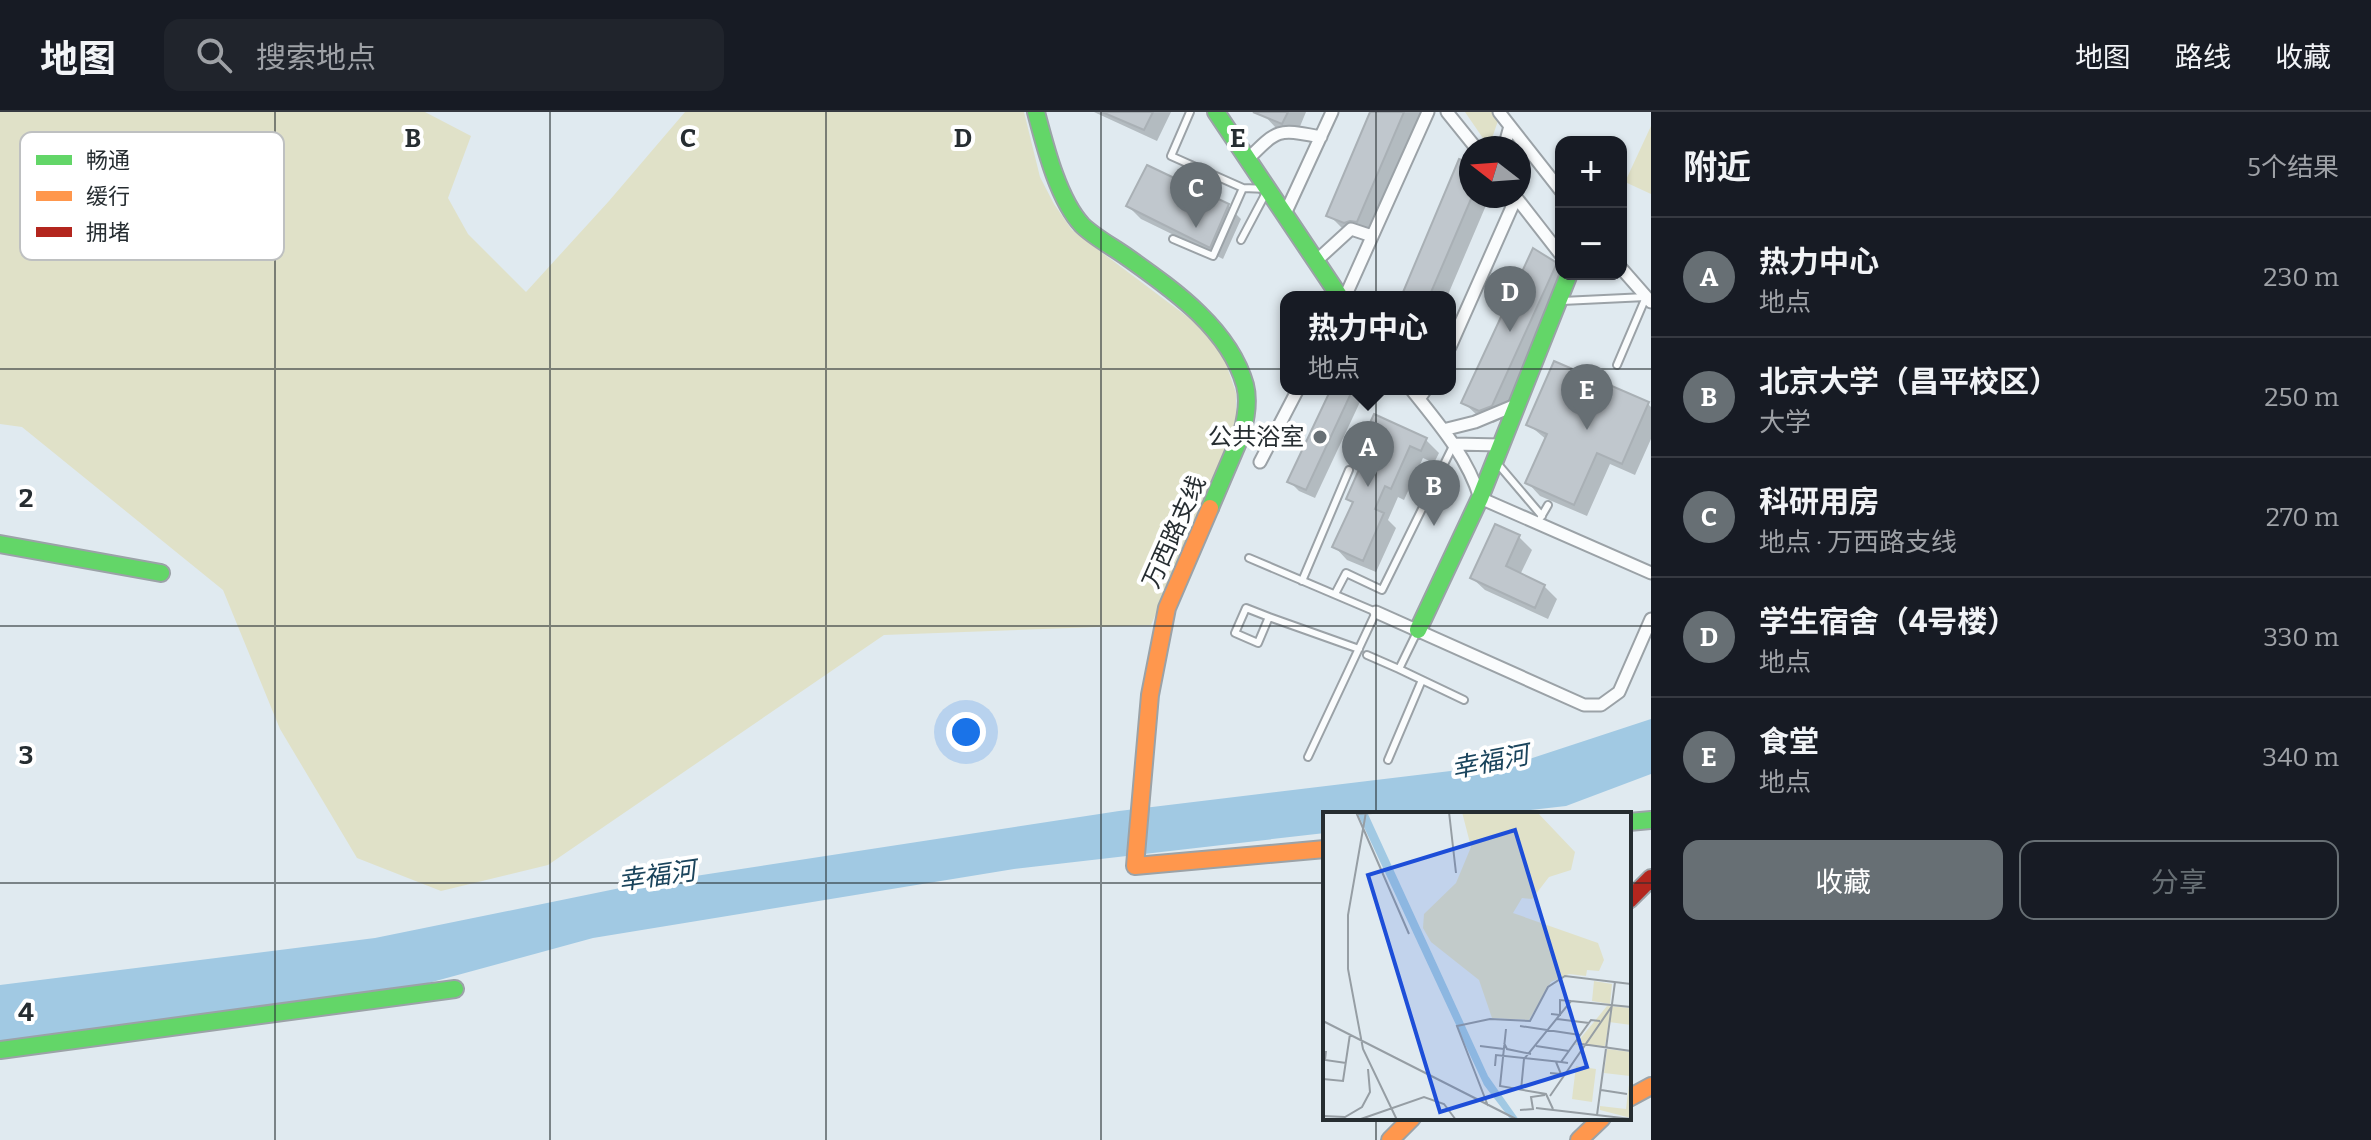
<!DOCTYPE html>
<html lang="zh">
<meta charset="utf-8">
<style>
body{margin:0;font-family:Bitter,"Noto Sans SC",serif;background:#20242c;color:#f1f3f6}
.controls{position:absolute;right:24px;top:24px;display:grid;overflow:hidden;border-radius:16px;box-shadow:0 2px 6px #0004}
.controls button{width:72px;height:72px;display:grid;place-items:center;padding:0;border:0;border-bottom:2px solid #363941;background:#171b24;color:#f1f3f6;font:40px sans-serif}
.compass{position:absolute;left:1459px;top:24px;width:72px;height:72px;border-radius:50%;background:#171b24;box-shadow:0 2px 6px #0004;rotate:287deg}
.you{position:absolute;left:966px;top:620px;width:28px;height:28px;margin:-20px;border:6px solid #fff;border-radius:50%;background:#1a73e8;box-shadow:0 0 0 12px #1a73e833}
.badge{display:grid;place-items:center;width:52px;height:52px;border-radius:50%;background:#676f74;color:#fff;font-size:26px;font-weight:700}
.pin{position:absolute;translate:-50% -66px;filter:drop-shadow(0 2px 4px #0008)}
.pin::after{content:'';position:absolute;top:42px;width:28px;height:24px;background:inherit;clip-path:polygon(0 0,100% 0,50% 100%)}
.popup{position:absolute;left:1280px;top:179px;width:176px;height:104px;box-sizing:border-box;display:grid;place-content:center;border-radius:16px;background:#171b24;filter:drop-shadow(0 2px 6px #0005);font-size:26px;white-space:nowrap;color:#9ea1a6}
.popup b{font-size:30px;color:#f1f3f6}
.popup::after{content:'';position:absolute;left:50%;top:100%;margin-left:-16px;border:16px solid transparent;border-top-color:#171b24}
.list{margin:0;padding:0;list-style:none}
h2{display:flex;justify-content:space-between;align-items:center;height:104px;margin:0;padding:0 32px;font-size:34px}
h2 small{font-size:26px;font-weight:400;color:#9ea1a6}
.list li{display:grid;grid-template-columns:52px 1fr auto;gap:24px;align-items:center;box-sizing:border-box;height:120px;padding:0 32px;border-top:2px solid #363941}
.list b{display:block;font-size:30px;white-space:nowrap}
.list p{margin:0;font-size:26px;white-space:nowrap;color:#9ea1a6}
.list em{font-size:26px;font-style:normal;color:#9ea1a6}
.actions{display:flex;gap:16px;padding:24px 32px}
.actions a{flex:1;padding:18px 0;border:2px solid #676f74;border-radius:16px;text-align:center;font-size:28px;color:#676f74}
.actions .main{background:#676f74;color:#fff}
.icon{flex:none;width:44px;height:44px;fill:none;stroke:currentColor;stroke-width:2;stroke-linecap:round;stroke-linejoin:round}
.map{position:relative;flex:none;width:1651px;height:1028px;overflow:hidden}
header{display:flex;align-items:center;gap:48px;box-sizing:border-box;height:112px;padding:0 40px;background:#171b24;border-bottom:2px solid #363941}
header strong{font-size:38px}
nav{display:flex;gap:44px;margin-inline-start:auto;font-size:28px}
.search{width:560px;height:72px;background:#20242c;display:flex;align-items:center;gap:20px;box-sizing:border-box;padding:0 28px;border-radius:16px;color:#9ea1a6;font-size:30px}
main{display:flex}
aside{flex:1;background:#171b24}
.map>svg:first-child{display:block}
.green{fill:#e0e1c8}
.water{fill:#a1c9e3}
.shadow{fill:#0003}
.building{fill:#c0c7cd;stroke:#a9b0b5;stroke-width:2}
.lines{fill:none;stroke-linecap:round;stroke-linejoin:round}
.lane-casing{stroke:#9ba2a7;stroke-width:10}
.street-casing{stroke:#9ba2a7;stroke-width:15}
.fast-casing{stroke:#9ba2a7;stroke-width:20}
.slow-casing{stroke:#9ba2a7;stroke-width:20}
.jam-casing{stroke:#9ba2a7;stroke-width:20}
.lane{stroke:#fafcfd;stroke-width:6}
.street{stroke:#fafcfd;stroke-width:11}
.fast{stroke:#63d668;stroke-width:16}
.slow{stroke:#ff974d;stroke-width:16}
.jam{stroke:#b3261e;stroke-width:16}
.grid{fill:none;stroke:#262d31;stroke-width:2;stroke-opacity:0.55}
.poi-dot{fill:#676f74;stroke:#fff;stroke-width:3}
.labels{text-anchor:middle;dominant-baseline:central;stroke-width:8;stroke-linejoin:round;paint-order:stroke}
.poi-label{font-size:24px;fill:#262d31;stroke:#fff;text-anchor:end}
.street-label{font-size:24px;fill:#262d31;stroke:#fff}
.water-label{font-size:26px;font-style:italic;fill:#1a445c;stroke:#fff}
.inset-road{fill:none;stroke:#969ea4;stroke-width:2}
.view{fill:#1d4ed8;fill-opacity:0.15;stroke:#1d4ed8;stroke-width:4}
.inset-edge{fill:none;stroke:#262d31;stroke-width:4}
.key{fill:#fff;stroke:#bec0c1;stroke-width:2}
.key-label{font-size:22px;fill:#262d31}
.grid-label{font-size:26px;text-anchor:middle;font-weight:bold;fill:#262d31;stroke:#fff;stroke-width:8;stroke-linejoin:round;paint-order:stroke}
</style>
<header>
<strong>地图</strong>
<div class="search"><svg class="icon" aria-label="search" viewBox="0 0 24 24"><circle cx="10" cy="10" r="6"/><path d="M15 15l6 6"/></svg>搜索地点</div>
<nav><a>地图</a><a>路线</a><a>收藏</a></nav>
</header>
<main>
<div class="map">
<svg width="1651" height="1028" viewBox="0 0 1651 1028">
<rect width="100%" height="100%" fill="#e0eaf0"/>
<path class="green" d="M0,0H425L471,24L448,86L468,122L526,180L609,89L685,0H1024L1040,65L1054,92L1072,118L1197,212L1222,240L1236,281V306L1223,347L1151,513L884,523L548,753L441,779L357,746L280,617L223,478L22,315L0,312Z
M1465,0H1501L1489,35Z
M1651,14V82L1625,70Z"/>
<path class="water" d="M1651,607V662L1566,694L1495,702H1325V721L1014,757L593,826L410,876L0,931V873L375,826L630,774L1119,699L1517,651Z"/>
<path class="shadow" d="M1094,0H1171L1157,29Z
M1265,0H1306L1296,24L1276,16L1264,3Z
M1372,0H1421L1370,122L1358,123L1342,116L1329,103Z
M1471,54V84H1490L1447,185H1403Z
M1128,94H1228L1241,107L1223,147L1141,107Z
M1534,139L1551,147L1561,157V162L1504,306L1493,311L1477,303L1464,291Z
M1333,277L1351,281L1360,290L1315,386L1299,379L1290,370Z
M1648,292L1651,295V327L1635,363L1610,352L1587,404L1540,384L1528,371L1547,328L1529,313Z
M1375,305L1426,328L1439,341L1434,351L1423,346L1404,388L1398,385L1388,408L1396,416L1376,460L1347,448L1335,435L1354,392L1348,387L1377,322L1370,315Z
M1519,425L1532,438L1520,463L1544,474L1557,487L1548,507L1485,478L1472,466Z"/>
<path class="building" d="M1102,0H1153L1144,18Z
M1253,0H1288L1282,12Z
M1370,0H1404L1357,110L1350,109L1344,111L1326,104Z
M1459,47L1471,52V87L1429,185H1401Z
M1147,53L1229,92L1210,136L1126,94Z
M1533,136L1557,151L1492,294L1479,299L1461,291Z
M1554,249L1649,290L1622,352L1597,341L1574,393L1525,371L1547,322L1526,313Z
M1331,277H1353L1306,378L1287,370Z
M1374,302L1427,326L1421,339L1410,334L1391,377L1385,374L1375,397L1384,401L1363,449L1332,435L1353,390L1346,387L1376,319L1368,315Z
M1495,412L1520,423L1506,454L1545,473L1535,496L1470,466Z"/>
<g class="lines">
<defs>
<path id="lane" d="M1190,0L1171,44L1243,76L1268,77L1241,128
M1173,127L1213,144L1243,76
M1562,189L1646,185L1617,253
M1497,351L1542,404
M1541,405L1548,393
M1249,446L1376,500L1308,645
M1302,469L1349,358
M1335,482L1346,461L1382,478L1454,332
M1246,496L1269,505L1258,531L1235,521Z
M1269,505L1359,537
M1418,518L1399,557L1464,588
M1367,543L1399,557
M1388,648L1422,568"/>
<path id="street" d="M1447,0L1476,36
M1499,0L1561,79
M1504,36L1510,14
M1248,47C1279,16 1278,17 1321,25
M1515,84L1561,143
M1285,102L1332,0
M1316,149L1351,117L1372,124
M1621,156L1651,190
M1345,185L1428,0
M1450,235L1516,86
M1411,277C1438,311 1467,344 1480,386L1651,461
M1419,287L1426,277
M1443,318L1475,310L1518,292
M1454,332L1501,333
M1260,350L1298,277
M1376,500L1584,593H1601L1619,580L1651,507"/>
<path id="fast" d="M1036,0C1045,34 1058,87 1082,113C1094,125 1113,135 1127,145C1172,177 1229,216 1245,273C1249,288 1246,306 1242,321L1210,396
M1216,0L1340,185
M0,432L161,461
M1418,518L1480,386L1569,162
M1629,710L1651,708
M0,938L455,877"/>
<path id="slow" d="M1210,396L1167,496L1150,583L1135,754L1325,737
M1629,986L1651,974
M1390,1028L1412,1006
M1579,1028L1602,1006"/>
<path id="jam" d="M1629,788L1651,766"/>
</defs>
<use href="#lane" class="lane-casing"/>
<use href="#street" class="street-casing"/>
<use href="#fast" class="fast-casing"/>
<use href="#slow" class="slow-casing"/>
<use href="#jam" class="jam-casing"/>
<use href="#lane" class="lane"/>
<use href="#street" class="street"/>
<use href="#fast" class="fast"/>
<use href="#slow" class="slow"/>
<use href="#jam" class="jam"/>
</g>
<path class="grid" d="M275,0V1028M550,0V1028M826,0V1028M1101,0V1028M1376,0V702M0,257H1651M0,514H1651M0,771H1325M1629,771H1651M1376,1006V1028"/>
<circle class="poi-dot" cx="1320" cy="325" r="8"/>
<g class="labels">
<g class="poi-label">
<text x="1304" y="325">公共浴室</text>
</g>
<g class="street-label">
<text transform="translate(1174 420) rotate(-66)">万西路支线</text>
</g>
<g class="water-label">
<text transform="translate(1490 650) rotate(-11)">幸福河</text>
<text transform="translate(657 764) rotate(-8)">幸福河</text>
</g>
</g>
<g transform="translate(1323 700)">
<rect width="308" height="308" fill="#e0eaf0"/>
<path d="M139,0H214L252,40L248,58L226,65L209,87L199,86L190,101L275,131L281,148L276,159L264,158L263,164L246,162L228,170L206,208L169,206L156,168L108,130L100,116L101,102L133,71L148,35ZM271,169L289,172L287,192L269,189ZM284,194L308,196V213L286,210L282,234L252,233ZM284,237L308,240V306L277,298V294L303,297L307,264L281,261ZM253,254L273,257L269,290L249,287Z" fill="#e0e1c8"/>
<path d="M34,0H44L165,264L196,308H188L161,273Z" fill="#a1c9e3"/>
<path class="inset-road" d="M33,0L86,122M43,0L25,103V157L40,237L74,308M126,0L133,61M33,2L66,0M228,202L237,203V188L248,189M234,207L266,211M0,209L195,308M197,214L257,223M183,217L177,274L223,282L230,297M181,231L184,237L208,242M259,232L308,239M157,234L181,237M213,234L246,239M3,239L2,248L23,251M245,251L238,250L268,208L277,209M172,254L173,243L238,250M227,261L238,262L233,250M0,267L20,269L27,222M198,278L201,247L248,189L308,195M278,278L304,282M227,284L289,194M165,294L134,214L167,207L207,209L225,175L242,164L308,172M213,296L308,307M197,298L210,297L208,285L222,283M274,303L292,170M0,304L22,305L39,295L47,280L45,257M35,308L101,285L121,292L133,308"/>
<path class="view" d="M192,18L264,255L117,300L45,63Z"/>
<rect width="308" height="308" class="inset-edge"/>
</g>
<rect x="20" y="20" width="264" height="128" rx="12" class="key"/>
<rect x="36" y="43" width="36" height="10" fill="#63d668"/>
<rect x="36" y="79" width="36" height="10" fill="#ff974d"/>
<rect x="36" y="115" width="36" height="10" fill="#b3261e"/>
<g class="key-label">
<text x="86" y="56">畅通</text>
<text x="86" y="92">缓行</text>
<text x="86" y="128">拥堵</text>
</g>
<g class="grid-label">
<text x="413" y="35">B</text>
<text x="688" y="35">C</text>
<text x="963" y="35">D</text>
<text x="1238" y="35">E</text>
<text x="26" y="395">2</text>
<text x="26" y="652">3</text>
<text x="26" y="909">4</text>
</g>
</svg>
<div class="controls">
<button>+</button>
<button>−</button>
</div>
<svg class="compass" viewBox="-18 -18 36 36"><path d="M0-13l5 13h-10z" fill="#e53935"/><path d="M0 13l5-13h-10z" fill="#9ea1a6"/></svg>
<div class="you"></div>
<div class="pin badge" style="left:1368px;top:375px">A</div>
<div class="popup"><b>热力中心</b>地点</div>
<div class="pin badge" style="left:1434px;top:414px">B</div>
<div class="pin badge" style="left:1196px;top:116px">C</div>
<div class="pin badge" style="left:1510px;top:220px">D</div>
<div class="pin badge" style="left:1587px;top:318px">E</div>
</div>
<aside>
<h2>附近<small>5个结果</small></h2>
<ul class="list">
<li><span class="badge">A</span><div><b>热力中心</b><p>地点</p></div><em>230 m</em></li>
<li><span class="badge">B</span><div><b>北京大学（昌平校区）</b><p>大学</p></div><em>250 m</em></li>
<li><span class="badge">C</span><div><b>科研用房</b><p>地点 · 万西路支线</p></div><em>270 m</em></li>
<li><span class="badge">D</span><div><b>学生宿舍（4号楼）</b><p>地点</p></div><em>330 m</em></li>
<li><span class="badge">E</span><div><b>食堂</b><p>地点</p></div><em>340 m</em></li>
</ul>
<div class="actions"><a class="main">收藏</a><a>分享</a></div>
</aside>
</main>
